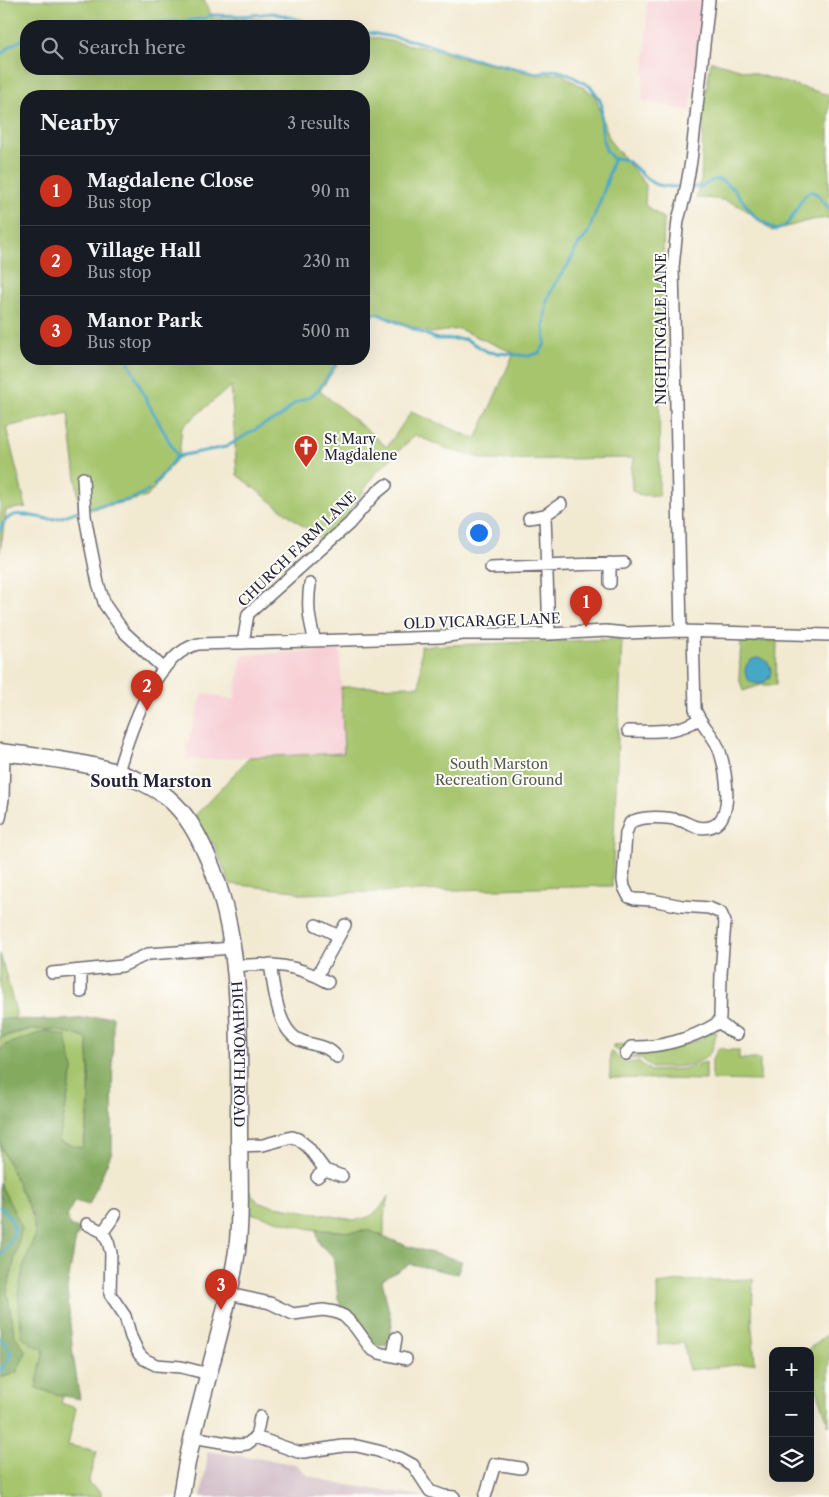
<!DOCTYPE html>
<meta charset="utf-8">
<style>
body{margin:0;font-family:"Libre Caslon Text",serif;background:#242831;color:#f1f3f6}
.controls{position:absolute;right:15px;bottom:15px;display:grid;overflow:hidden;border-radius:10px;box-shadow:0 5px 20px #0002}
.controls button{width:45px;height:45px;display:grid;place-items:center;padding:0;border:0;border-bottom:1px solid #363941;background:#171b24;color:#f1f3f6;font:25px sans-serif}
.you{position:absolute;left:478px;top:532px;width:18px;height:18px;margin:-12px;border:4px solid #fff;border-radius:50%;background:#1a73e8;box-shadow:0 0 0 8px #1a73e833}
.badge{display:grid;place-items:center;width:32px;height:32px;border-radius:50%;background:#c8321e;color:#fff;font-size:16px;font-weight:700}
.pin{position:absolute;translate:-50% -41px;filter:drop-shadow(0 1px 2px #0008)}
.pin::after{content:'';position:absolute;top:26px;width:18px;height:15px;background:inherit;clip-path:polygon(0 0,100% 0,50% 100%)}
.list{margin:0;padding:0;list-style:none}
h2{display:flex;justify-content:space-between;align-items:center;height:65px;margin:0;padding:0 20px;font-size:21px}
h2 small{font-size:16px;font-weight:400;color:#9ea1a6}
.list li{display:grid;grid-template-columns:32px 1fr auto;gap:15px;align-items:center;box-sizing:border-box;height:70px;padding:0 20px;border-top:1px solid #363941}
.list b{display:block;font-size:19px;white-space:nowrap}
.list p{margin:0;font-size:16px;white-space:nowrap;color:#9ea1a6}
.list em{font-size:16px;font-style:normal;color:#9ea1a6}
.icon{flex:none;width:28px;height:28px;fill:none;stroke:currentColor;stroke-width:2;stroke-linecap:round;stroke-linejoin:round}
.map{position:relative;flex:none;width:829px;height:1497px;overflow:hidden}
.search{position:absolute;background:#171b24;box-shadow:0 5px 20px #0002;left:20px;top:20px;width:350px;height:55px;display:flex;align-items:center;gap:12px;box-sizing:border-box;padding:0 18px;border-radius:20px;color:#9ea1a6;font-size:19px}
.panel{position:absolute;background:#171b24;box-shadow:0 5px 20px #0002;left:20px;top:90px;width:350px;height:275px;border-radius:20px}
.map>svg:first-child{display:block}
.built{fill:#f7cfd5}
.industrial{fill:#d2bdc8}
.green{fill:#a6c56d;stroke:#647454;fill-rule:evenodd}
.forest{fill:#84aa60;stroke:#53664e}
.water{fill:#46a7c6;stroke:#346480}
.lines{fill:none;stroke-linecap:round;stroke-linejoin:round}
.stream{stroke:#46a7c6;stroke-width:3}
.street-casing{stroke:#6b6870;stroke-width:14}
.secondary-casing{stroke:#6b6870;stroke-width:19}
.street{stroke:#fff;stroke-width:11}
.secondary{stroke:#fff;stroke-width:16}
.labels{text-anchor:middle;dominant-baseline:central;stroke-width:4;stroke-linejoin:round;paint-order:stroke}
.street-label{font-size:14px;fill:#22223b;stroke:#fdfcf7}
.poi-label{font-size:14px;fill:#22223b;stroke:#fdfcf7;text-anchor:start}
.park-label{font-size:14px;fill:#505b4c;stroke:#fdfcf7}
.quarter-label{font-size:16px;font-weight:bold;fill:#22223b;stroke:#fdfcf7}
</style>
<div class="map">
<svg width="829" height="1497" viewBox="0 0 829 1497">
<rect width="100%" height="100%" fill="#fdfcf7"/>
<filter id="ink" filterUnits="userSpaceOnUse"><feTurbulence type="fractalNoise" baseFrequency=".02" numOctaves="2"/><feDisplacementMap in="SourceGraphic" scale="10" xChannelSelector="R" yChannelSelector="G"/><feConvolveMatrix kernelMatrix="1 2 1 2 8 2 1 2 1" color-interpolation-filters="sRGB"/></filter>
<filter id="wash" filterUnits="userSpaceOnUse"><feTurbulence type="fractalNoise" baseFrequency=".0096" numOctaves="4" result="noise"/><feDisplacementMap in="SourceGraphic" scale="20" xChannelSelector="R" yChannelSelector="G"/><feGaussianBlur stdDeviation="1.12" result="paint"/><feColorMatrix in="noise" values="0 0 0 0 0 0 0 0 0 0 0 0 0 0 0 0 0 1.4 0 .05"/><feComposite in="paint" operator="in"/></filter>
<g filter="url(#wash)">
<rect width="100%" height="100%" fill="#f2e9d1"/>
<path class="built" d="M647,0H706L690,111L642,100L646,51Z
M340,650L344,753L187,760V746L203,693L234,700L242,655Z"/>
<path class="industrial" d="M207,1451L296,1464L309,1476L340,1484L427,1497H201L207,1461Z"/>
<path class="green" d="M0,0H204L213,19H272L310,26H26V69H364V36L436,50L462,58L539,75L560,73L595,95L610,141L646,185L645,205L664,219L660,356L659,496L640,495L632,490L631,468L635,458L487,460L445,448L415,435L374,475L349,513L321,540L237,475L231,386L182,427L179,456L147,497L80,512L68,413L6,427L26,507L6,510L0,553ZM26,96H364V323L371,311L431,333L459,329L514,353L476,439L411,412L387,447L320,391L341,359H26Z
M711,61L829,95V218L811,220L772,231C743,207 736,198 696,198L701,180L704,106Z
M622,639L612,886L299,894L295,891L230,884L215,846L192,819L250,757L344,753L341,687L420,686L421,646Z
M741,641H777L776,685H761L743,691L739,678ZM756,659H764L767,662L764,683H752Z
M0,954L16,1012L15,1019H0Z
M31,1029L65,1031L87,1039C90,1075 91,1112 82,1148L59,1141L73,1070L5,1045L0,1051V1038Z
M711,1031H716C715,1037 715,1042 713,1047C705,1069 671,1067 652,1068L641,1058L625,1059L617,1050L613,1048V1045L626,1044L622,1053L623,1057L630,1058C637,1053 647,1053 655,1050L660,1052L679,1046L685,1042C694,1045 703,1036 711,1031Z
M720,1047L727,1050H739V1059H760V1081L712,1080V1059Z
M610,1052L614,1053C623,1065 625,1062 639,1062L651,1071L683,1069L706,1062V1080L610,1078Z
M0,1145L33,1217L35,1235L23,1268L44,1349L36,1388L63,1396L61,1403L76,1408L68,1445L97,1451L88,1483L101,1492V1497H0V1378L16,1373L26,1352L14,1334L7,1292L22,1227L0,1184Z
M246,1187L259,1203L354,1220C373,1218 379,1212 388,1196L384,1217V1236L368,1230L354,1232L310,1229L246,1212Z
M753,1279L752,1328L755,1363L689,1370L684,1343L658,1345L657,1284L680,1281Z
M829,1333V1426L810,1369V1351H806Z"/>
<path class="forest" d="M113,1016L112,1152L89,1205L74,1201L67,1217L70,1226L81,1230L76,1238L67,1289L73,1355L80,1399L63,1396L36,1388L44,1350L31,1344L22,1336L18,1294L23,1268L35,1235L33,1217L0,1145V1051L5,1045L45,1031L66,1036L73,1070L59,1141L82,1148C92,1116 90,1073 87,1039C61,1028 27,1025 0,1038V1019L62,1020Z
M0,1184L22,1227L7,1292L14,1334L26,1352L16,1373L0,1378Z
M316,1230L354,1232L368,1230L407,1246L462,1261L457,1274L410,1264L382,1280L392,1325L388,1345L377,1346L370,1342L343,1313L338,1298L333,1256L320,1245Z"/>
<path class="water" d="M745 671a13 13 0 1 1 26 0a13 13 0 1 1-26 0Z"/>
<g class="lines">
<path class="stream" d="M98,26L150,22L185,21L205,18L211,15L244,16L273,13L309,22L344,26
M364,32L415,41L473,59L537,73L556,70L568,74L591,87L599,98L602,106L601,117L603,140L606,150L613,159
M0,55L12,45L26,38
M613,159C631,154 640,178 655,184C663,187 674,187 683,187
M689,187H701L713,180L719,179L734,189L755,217L776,230C795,226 795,201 810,191L817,194L829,209
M364,317L373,314H378L437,339H464L469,341L488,352L528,356L539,353L545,344L544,325L547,300L554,285L568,265L578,245L587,235L605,188L613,159
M127,359L147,401L178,457
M154,485L176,458L183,455L226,447L263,425L280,417L295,403L311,396L318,390L335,366V359
M88,508L130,500L149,490
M0,530C11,503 31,519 52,519C62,519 72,512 82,510
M0,1207C21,1226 17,1236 0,1256
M0,1338L7,1345L11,1353L7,1362L0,1371"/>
</g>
</g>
<g filter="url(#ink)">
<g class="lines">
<defs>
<path id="street" d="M83,478L85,516L90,543L98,583L105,605L124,632L164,669
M545,515L549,634
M529,518L545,515L561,504
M610,563V583
M491,568L624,563
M310,584C307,606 309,620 315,641
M681,631L673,267L678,220L685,195L691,161L709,0
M243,643L248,614L349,524L375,494L386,485
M628,731C654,731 676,734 699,719
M118,772C129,734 154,655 198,644L345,640L440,637L463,634H549L606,631L626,633L681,631L829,635
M0,818L3,799L4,753
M316,925L339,936
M270,964C274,987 277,1033 302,1041C317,1047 326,1044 337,1057
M236,966C271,962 297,965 328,982
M81,971V992
M52,973L122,966L148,954L233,948
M317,976L345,925
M719,1022L730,1031L737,1034
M626,1054L631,1047C660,1048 691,1039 716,1024L719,1022L720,1017L721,974L725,922L721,913L709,908L682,906L652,900L635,899L629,897L624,887L623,880L626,833L630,823C640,815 670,817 682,821C687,823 692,826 697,827C738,835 727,774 720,752C715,735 701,726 695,709L693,632
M239,1146L263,1145L292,1137L298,1139L308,1147L325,1170L317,1177
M325,1170L342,1176
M87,1224L103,1232L108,1242L111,1253L110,1294L125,1316L131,1337L139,1354L144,1359L156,1365L181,1367L209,1374
M103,1232L115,1215
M229,1294L270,1303L293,1314L323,1310L335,1312L344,1316L355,1327L371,1349L379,1353L406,1359
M393,1356L396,1338
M192,1437L239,1445L247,1444L256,1437L298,1452H304L343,1446H357L378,1451L400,1458L413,1465L430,1491L444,1496L454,1497
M256,1437L260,1417
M485,1497L495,1464L521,1468"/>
<g id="secondary">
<path id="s1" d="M0,752C51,758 127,765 168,798C187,814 198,835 208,858C244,942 239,1038 239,1129C239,1169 242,1210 237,1251C224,1334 193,1414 181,1497"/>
</g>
</defs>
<use href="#street" class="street-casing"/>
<use href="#secondary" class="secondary-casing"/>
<use href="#street" class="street"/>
<use href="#secondary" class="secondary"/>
</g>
</g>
<defs>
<symbol id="church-pin" viewBox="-11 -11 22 30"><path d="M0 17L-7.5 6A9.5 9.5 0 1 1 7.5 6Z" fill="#c8321e" stroke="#fdfcf7"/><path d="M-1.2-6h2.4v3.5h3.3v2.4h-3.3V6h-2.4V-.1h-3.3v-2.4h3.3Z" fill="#fff"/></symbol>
</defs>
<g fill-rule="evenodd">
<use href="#church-pin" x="292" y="433" width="28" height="38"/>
</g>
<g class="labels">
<g class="street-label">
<text transform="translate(661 329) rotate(-90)">NIGHTINGALE LANE</text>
<text transform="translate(297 549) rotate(-44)">CHURCH FARM LANE</text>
<text transform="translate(482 621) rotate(-2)">OLD VICARAGE LANE</text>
<text stroke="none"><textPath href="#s1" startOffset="449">HIGHWORTH ROAD</textPath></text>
</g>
<g class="poi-label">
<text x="324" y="439">St Mary<tspan x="324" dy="16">Magdalene</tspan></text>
</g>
<g class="park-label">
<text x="499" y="764">South Marston<tspan x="499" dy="16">Recreation Ground</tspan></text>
</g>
<g class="quarter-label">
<text x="151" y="781">South Marston</text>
</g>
</g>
</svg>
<div class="controls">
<button>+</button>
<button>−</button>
<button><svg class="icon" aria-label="layers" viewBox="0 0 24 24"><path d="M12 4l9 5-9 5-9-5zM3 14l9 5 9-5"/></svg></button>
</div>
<div class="you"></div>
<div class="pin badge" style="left:586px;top:627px">1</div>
<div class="pin badge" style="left:147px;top:711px">2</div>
<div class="pin badge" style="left:221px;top:1310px">3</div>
<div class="search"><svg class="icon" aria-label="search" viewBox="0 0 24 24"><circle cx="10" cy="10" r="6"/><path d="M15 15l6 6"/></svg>Search here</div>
<section class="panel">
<h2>Nearby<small>3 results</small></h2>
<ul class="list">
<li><span class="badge">1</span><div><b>Magdalene Close</b><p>Bus stop</p></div><em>90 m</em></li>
<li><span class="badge">2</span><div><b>Village Hall</b><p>Bus stop</p></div><em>230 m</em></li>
<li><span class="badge">3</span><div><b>Manor Park</b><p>Bus stop</p></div><em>500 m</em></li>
</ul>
</section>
</div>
